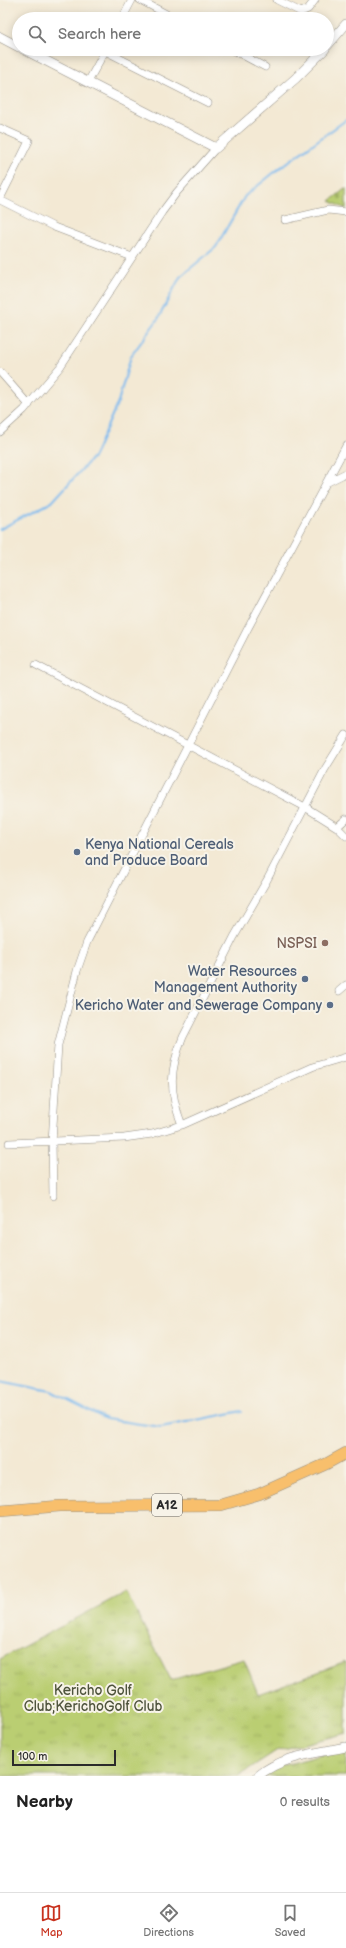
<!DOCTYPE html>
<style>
body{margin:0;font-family:"Balsamiq Sans",sans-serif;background:#f6f6f6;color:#222}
.scale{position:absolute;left:12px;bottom:10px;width:104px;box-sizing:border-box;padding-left:4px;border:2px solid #2b2b2b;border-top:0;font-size:11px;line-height:14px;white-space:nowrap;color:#2b2b2b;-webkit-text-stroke:3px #f7f3e8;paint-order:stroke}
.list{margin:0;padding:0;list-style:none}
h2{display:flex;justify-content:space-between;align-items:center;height:52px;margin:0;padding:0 16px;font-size:17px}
h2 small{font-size:13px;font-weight:400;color:#767676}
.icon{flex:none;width:22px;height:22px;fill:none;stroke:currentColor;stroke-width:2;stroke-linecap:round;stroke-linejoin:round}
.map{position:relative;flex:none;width:346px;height:1776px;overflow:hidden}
.search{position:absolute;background:#fff;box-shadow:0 2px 10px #0003;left:12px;right:12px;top:12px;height:44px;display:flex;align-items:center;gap:10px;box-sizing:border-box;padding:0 14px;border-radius:22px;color:#767676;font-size:15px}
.sheet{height:116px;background:#fff}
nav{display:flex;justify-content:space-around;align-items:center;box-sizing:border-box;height:56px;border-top:1px solid #e0e0e0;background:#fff;font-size:11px;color:#767676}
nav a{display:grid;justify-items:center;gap:2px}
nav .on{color:#c8321e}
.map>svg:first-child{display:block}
.cemetery{fill:url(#cemetery-stones);stroke:#727c4e}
.park{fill:url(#park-tufts);stroke:#727c4e}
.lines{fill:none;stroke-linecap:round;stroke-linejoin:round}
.stream{stroke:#7bbaef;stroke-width:2}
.minor-casing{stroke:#8f8a80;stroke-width:8}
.tertiary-casing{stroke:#8f8a80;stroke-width:10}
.trunk-casing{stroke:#8f8a80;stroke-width:12}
.minor{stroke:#fff;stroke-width:7}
.tertiary{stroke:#fff;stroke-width:9}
.trunk{stroke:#f8bf6c;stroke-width:11}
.service-dot{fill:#5c6f8a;stroke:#f7f3e8;stroke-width:1.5}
.education-dot{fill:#8d6e63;stroke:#f7f3e8;stroke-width:1.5}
.labels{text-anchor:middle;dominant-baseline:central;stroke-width:4;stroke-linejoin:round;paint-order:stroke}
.shield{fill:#f7f3e8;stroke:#686764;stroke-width:1}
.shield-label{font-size:13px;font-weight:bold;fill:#2b2b2b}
.service-label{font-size:14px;fill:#4e5e75;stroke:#f7f3e8;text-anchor:end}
.education-label{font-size:14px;fill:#785e54;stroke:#f7f3e8;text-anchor:end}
.park-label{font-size:14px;fill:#4f543d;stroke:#f7f3e8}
</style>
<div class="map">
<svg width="346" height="1776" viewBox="0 0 346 1776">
<defs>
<pattern id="cemetery-stones" width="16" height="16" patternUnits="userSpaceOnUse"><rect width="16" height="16" fill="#bace72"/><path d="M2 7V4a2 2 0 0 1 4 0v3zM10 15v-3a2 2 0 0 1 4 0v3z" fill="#a0b163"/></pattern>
<pattern id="park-tufts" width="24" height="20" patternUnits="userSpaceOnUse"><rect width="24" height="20" fill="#bace72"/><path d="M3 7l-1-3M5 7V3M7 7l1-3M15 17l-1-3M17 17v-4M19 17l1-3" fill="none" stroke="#a0b163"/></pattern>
</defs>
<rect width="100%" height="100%" fill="#f7f3e8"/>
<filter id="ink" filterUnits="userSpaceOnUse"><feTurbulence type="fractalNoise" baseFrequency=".025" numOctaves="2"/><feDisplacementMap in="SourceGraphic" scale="8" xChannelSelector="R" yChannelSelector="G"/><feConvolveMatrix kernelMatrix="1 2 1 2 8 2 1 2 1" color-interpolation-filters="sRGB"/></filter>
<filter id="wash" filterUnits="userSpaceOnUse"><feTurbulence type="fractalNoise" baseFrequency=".012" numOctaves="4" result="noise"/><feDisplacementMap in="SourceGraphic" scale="16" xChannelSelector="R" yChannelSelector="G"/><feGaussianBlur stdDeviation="0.9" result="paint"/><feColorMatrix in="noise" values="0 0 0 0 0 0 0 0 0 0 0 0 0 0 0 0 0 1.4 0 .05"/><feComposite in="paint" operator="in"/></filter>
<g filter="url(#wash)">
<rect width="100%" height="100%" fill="#f3e9d4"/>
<path class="cemetery" d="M346,188V209L330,201Z"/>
<path class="park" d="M126,1592L171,1680L244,1659L258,1694L346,1662V1733L276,1751L238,1776H0V1659Z
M346,1748V1776H261L274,1768Z"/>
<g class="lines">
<path class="stream" d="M0,529L52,502L94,456L118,402L131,356L158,319L180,277L216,247L245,196L281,167L346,120
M0,1381L51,1391L106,1419L161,1427L242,1411"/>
</g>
</g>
<g filter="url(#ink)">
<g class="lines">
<defs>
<path id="minor" d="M140,0L176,19
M277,0L301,12L308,9L315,0
M122,19L132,0
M231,49L265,67
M105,51L208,103
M88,82L106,49
M0,128L29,141L0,199
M0,200L54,227L132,257
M285,220L328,210L346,212
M0,372L29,405
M0,432L24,410L60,367L162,212L177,192L216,148
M326,483L346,473
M36,665L305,807L337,827L346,836
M337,827L346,819
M339,991L346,985
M182,1125C169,1092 169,1070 183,1037L234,937L267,880L325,769L346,735
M9,1143L124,1138L152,1134L182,1125L312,1067L346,1057
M53,1196L52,1142L58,1045L77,971L87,942L247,630L346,446"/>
<path id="tertiary" d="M0,37L19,47
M327,46L346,24
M23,49L216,148L296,78L325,49
M258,1776C282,1756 316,1753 346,1747"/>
<path id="trunk" d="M0,1511L60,1506L221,1505L259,1494L326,1464L346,1453"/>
</defs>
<use href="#minor" class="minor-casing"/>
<use href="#tertiary" class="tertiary-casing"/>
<use href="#trunk" class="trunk-casing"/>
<use href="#minor" class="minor"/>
<use href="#tertiary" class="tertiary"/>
<use href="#trunk" class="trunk"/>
</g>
</g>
<g class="service-dot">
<circle cx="77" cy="852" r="4"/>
<circle cx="305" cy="979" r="4"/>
<circle cx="330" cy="1005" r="4"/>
</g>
<circle class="education-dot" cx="325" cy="943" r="4"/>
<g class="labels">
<rect class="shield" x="152" y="1494" width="30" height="22" rx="3"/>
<g class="shield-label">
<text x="167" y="1505">A12</text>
</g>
<g class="service-label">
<text x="85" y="844" text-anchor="start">Kenya National Cereals<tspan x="85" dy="16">and Produce Board</tspan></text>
<text x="297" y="971">Water Resources<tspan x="297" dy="16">Management Authority</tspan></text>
<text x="322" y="1005">Kericho Water and Sewerage Company</text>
</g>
<g class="education-label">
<text x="317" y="943">NSPSI</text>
</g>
<g class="park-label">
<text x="93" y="1690">Kericho Golf<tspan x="93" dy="16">Club;KerichoGolf Club</tspan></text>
</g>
</g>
</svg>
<div class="scale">100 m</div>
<div class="search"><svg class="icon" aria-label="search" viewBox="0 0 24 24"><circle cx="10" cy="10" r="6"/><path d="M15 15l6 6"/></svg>Search here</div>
</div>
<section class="sheet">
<h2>Nearby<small>0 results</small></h2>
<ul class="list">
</ul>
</section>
<nav>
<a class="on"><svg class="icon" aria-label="map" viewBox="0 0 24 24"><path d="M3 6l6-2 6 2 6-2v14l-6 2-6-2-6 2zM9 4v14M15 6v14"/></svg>Map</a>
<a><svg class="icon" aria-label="directions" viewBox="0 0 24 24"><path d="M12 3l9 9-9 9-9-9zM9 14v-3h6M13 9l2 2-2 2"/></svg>Directions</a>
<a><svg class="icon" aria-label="saved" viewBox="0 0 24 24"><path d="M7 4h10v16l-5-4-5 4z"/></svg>Saved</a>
</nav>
